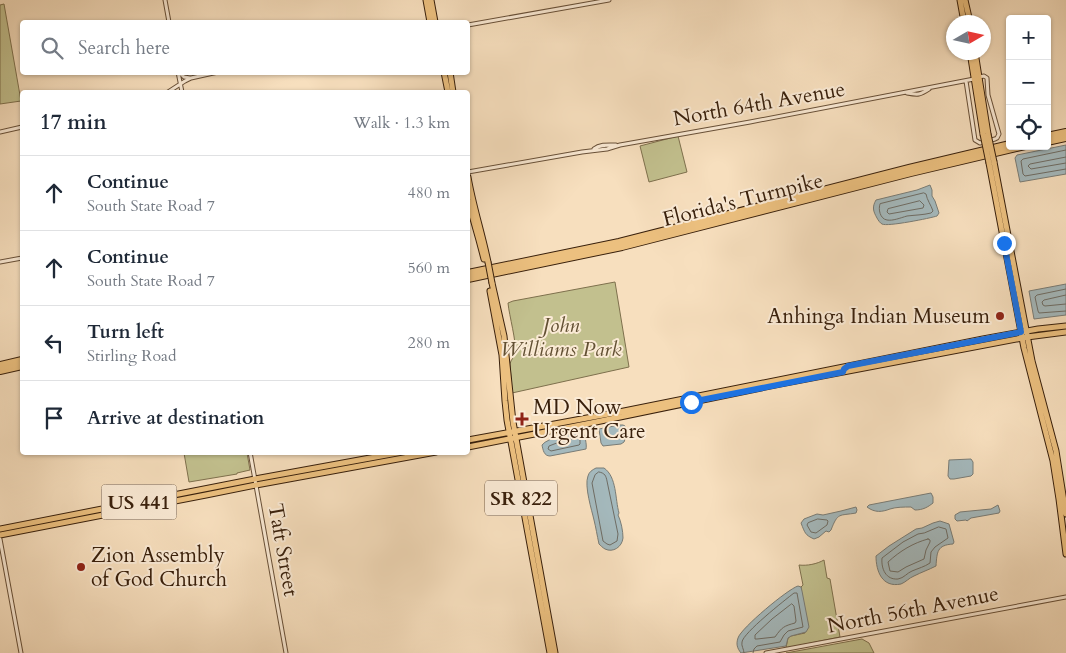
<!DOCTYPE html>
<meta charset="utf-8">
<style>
body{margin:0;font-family:Cardo,serif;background:#f2f2f3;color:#1f2937}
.controls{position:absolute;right:15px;top:15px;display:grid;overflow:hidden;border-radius:5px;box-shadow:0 1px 4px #0004}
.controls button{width:45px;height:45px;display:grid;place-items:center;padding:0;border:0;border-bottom:1px solid #e0e1e3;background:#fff;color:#1f2937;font:25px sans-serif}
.compass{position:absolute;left:946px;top:15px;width:45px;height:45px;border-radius:50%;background:#fff;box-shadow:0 1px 4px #0004;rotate:81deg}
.stop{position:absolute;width:15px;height:15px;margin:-11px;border:4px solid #1a73e8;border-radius:50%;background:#fff}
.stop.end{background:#1a73e8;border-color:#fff;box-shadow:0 1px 5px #0008}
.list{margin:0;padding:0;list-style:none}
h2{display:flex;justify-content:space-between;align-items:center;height:65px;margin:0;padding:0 20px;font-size:21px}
h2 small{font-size:16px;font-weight:400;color:#747a83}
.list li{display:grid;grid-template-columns:32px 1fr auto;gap:15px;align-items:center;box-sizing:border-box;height:75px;padding:0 20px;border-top:1px solid #e0e1e3}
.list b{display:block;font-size:19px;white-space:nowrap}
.list p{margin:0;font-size:16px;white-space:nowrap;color:#747a83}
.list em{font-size:16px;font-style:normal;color:#747a83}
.icon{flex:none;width:28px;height:28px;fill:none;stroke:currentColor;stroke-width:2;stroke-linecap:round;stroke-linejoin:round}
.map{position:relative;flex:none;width:1066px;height:653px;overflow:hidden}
.search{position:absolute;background:#fff;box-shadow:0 1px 4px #0004;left:20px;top:20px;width:450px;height:55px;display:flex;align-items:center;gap:12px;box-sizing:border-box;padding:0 18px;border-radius:5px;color:#747a83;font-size:19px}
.panel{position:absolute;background:#fff;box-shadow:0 1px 4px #0004;left:20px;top:90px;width:450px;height:365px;border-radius:5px}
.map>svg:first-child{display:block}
.green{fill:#c2c08e;stroke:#7e704d}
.water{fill:#a4b9bd;stroke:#797c76}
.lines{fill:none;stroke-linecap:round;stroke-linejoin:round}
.shore{stroke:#6e6c64;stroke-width:1}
.minor-casing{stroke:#685038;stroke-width:5}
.major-casing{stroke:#39200c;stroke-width:7}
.highway-casing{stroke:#39200c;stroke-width:8}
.minor{stroke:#faead5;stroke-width:3}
.major{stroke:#ecc07f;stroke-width:5}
.highway{stroke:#ecc07f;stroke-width:6}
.major-bridge-casing{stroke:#39200c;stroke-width:7;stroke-linecap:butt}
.major-bridge{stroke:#ecc07f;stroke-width:5}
.route{stroke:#1a73e8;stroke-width:6}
.poi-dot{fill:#8f2418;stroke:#faead5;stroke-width:2}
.labels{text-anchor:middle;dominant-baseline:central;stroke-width:4;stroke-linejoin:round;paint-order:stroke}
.shield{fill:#faead5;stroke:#735d48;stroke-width:1}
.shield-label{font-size:20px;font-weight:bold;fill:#39200c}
.street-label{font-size:21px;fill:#39200c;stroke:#faead5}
.poi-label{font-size:21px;fill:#39200c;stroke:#faead5;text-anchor:start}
.park-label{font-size:21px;font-style:italic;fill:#625033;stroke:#faead5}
</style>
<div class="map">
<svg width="1066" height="653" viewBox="0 0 1066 653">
<rect width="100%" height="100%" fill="#f7dfbe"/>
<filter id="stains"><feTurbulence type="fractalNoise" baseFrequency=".004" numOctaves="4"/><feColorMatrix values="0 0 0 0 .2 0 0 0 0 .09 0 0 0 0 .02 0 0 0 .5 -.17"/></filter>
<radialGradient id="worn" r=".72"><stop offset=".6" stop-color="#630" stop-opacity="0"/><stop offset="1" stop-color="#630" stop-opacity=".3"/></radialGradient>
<path class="green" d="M4,4L21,101L0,104V5Z
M678,136L687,172L649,182L640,146Z
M615,282L629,367L512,393L510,364C511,359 514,358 515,353C517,343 509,315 508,303L513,301Z
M184,453H247L250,470L237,473V474L189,482Z
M824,560L827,578L830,579L840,637L786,648L788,638L791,636L805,633L801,587L803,585L799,565C807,566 817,564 824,560Z
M862,639L869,643L874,653H786Z"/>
<path class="water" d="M1066,145V174L1020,182L1015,158L1017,155Z
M930,185L932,190V196L935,201L939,213L937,216C931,218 887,227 882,224C880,223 878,220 877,218C873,211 872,207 876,200L917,190Z
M1066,284V315L1034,319L1029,291Z
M619,425H623L625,426L627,434L624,442L621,444L603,446L601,443L599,429Z
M582,432C585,434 587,445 586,449L550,456C544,456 543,450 542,445C548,437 572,434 582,432Z
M971,459L973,462V474L971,476L954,479H950L948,476L949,460Z
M596,468H604C617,477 615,499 619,513L618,515C621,521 623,531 623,538C622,547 613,553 605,549C603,548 600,545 599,544C597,535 596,528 594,520C592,511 584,486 588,476C589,472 592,470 596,468Z
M931,493L933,497V503C928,507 923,510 915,510L911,507C904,507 896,507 890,509C882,512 875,513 867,507L869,505Z
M998,505L1000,511L999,513L971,518L967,521L966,520L957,521L955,519V515L960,512L991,509Z
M856,507L857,510L856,513C839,516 838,512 831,530L829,532L826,531L819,537L814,539C805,535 805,533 801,523L804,519L817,514L823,515L841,511Z
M940,521L949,524L954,542L953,544C937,545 937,552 936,566C928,570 922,572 914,576C909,578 906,582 901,584C882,588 876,571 876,556L889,546L916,529L922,528L933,523Z
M798,586L801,587L802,591L809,627L806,632L791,636L788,638L786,646L741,653C737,648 736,644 738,638C741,628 788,589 798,586Z"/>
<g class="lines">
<path class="shore" d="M1066,150L1023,159L1021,161L1023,174L1025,176L1066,169
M1066,157L1030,164L1028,166L1031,169L1066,163
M924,193L926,194C927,200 931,205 933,211L931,213C923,215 915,215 907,216C900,218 893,221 887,220C880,219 878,209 880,204Z
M920,201L924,205L923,208L889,214L887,212L888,209Z
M1066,289L1037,295L1035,297L1038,311L1039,313L1066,311
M1066,295L1044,300L1042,302L1043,305L1045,306L1066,304
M577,438L580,440V444L579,445L551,451L548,449L549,446L562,441Z
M599,472C605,473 606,476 607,481L618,534L617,541L610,545L607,544L603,541L592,483L595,475Z
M818,519L827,520L828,521L827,525L816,533L811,532L807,525L808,523Z
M939,527L946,529L948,538L935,547L931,552L930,563C924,567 919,568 912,571C907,573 904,578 898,579C886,580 881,569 882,558L903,542L918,534L924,533Z
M928,539L930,540V542L926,550L924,559L906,567L898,572L890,571L888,562C900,551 913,543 928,539Z
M792,604L794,606L796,621L795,623C784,626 782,627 775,637L757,639H755V635L772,619L790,605Z
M744,653C744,649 741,646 742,642C743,633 785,600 794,593H797L803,627L788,631L784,635L780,642L757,646L754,649L753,653"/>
<defs>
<path id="minor" d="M165,0L169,22
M468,25L609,0
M178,72L182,92
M179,72L184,77L190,78
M966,81L975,140L980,143L995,139L997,138L999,134L988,95L987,78L984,76L979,77
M168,92L185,81L191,78L218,72
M907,93C918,95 920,95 929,89
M0,132L22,127
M594,149C600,144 609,145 616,145
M468,172L582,152L607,149L620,145L750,122L974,79
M0,262L22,258
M250,452L286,653
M0,539L21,653
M766,653L1066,597"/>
<path id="major" d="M426,0L430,22
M431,0L435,22
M960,0L964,22
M965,0L970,22
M970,52L983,134
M975,52L988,134
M444,72L448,92
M450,72L453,92
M994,162L1032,361L1056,451L1066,514
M989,163L1024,348L1053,461L1059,499L1066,554
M468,177C473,206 482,233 488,262
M468,201L479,240L484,259
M492,283L504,336L513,422L555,653
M490,291L502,355L505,401L507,420L550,653
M468,440L614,413L983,339L1038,329L1066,326
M468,447L591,423L780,384L1027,337L1066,332
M0,529L255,479L403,452
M0,535L206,495L256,485L436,452"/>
<path id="highway" d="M1047,136L1066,132
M1047,142L1066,138
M468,273L619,242L909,168L1010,144
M468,279L622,247L911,173L1025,146
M0,365L22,360
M0,371L22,366"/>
</defs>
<use href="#minor" class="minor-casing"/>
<use href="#major" class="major-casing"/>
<use href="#highway" class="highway-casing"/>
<use href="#minor" class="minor"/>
<use href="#major" class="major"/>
<use href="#highway" class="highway"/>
<defs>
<path id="major-bridge" d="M983,134L989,163
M988,134L994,162
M488,262L492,283"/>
</defs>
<use href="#major-bridge" class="major-bridge-casing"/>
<use href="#major-bridge" class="major-bridge"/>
</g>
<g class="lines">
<path class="route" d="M691,402L843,372L844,369L848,366L1021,332L1004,243"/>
</g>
<g class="poi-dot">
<circle cx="1000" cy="316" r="5"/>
<path d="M519.5 411.5h5v5h5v5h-5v5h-5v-5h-5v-5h5z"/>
<circle cx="81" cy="567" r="5"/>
</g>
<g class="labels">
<g class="shield">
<rect x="485" y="480.5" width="72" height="35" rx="4"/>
<rect x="101.5" y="484.5" width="75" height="35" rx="4"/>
</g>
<g class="shield-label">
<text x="521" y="498">SR 822</text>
<text x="139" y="502">US 441</text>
</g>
<g class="street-label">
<text transform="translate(759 104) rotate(-10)">North 64th Avenue</text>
<text transform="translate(743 200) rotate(-14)">Florida's Turnpike</text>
<text transform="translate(283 550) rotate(80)">Taft Street</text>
<text transform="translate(913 610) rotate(-11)">North 56th Avenue</text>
</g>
<g class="poi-label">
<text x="990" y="316" text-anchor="end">Anhinga Indian Museum</text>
<text x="533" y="407">MD Now<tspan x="533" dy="24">Urgent Care</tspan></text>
<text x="91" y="555">Zion Assembly<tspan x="91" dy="24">of God Church</tspan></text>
</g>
<g class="park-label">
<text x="561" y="325">John<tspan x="561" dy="24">Williams Park</tspan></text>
</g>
</g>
<rect width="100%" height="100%" filter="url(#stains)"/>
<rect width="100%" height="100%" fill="url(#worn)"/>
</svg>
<div class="controls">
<button>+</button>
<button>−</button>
<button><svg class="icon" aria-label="locate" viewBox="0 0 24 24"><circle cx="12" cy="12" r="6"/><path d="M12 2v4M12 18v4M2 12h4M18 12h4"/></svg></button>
</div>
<svg class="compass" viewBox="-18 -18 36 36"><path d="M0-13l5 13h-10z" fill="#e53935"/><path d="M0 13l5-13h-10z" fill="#747a83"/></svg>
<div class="stop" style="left:691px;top:402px"></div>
<div class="stop end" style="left:1004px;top:243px"></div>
<div class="search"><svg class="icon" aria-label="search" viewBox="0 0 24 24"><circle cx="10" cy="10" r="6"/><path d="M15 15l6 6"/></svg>Search here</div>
<section class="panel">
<h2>17 min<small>Walk · 1.3 km</small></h2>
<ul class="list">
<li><svg class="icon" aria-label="ahead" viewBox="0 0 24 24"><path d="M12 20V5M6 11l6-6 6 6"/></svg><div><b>Continue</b><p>South State Road 7</p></div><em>480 m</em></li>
<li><svg class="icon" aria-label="ahead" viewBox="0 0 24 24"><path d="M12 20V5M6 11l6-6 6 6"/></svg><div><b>Continue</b><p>South State Road 7</p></div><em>560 m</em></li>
<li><svg class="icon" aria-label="left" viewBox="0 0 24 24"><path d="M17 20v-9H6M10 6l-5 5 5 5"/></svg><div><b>Turn left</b><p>Stirling Road</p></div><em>280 m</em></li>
<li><svg class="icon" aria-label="arrive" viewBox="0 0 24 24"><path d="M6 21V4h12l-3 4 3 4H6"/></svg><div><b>Arrive at destination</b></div></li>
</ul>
</section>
</div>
